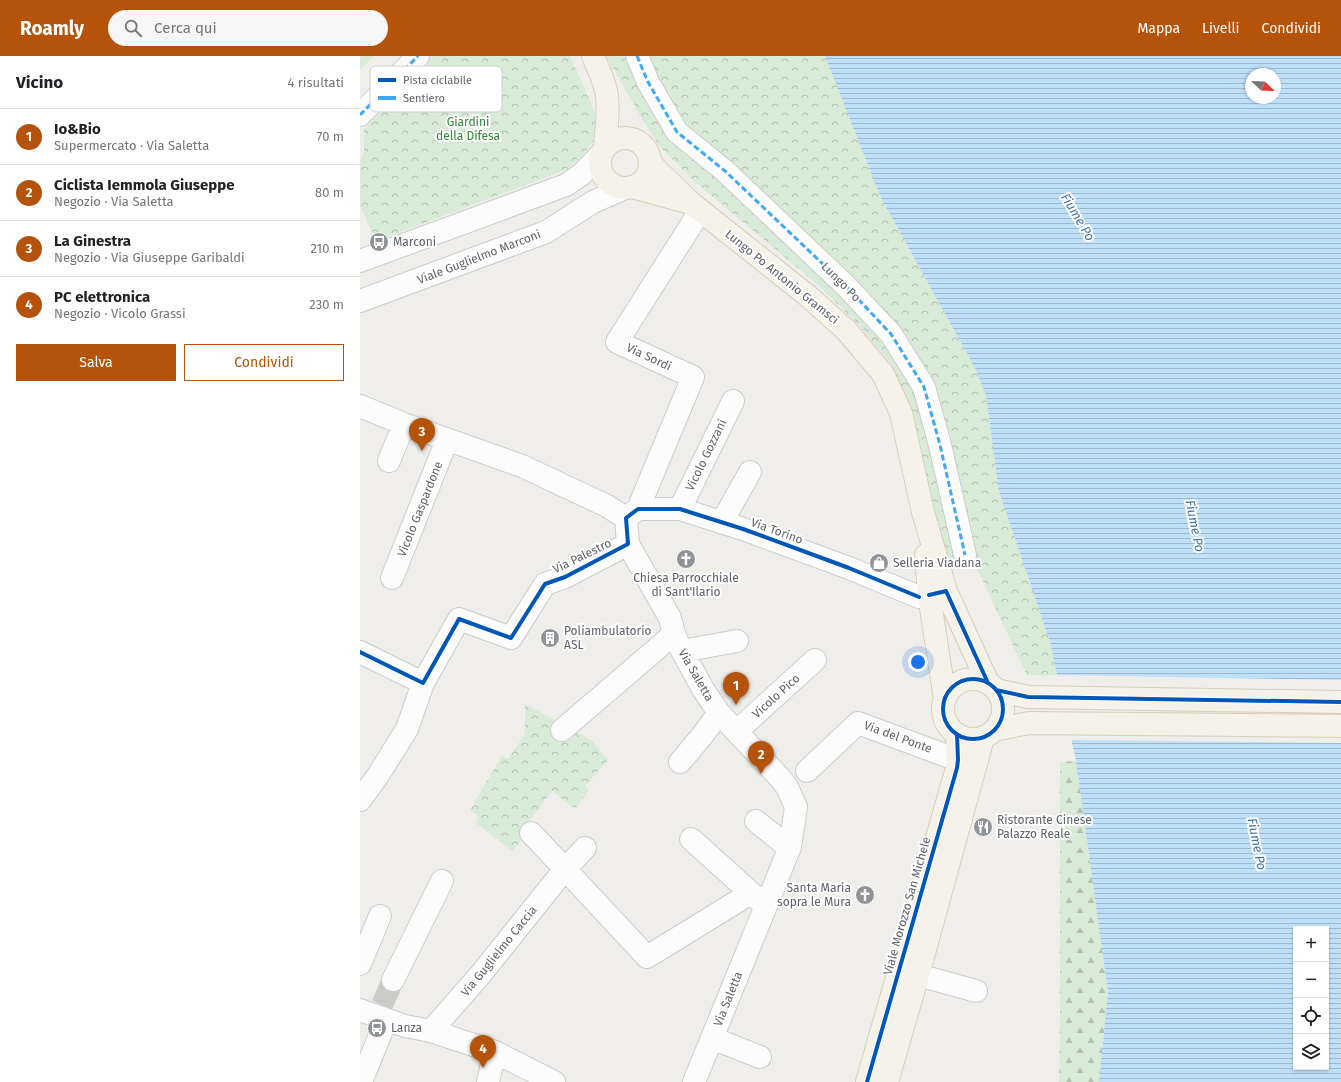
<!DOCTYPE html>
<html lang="it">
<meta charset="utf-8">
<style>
body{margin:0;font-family:"Fira Sans",sans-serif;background:#f6f6f6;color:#202124}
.controls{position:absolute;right:12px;bottom:12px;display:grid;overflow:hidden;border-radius:0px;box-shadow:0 1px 3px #0004}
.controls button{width:36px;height:36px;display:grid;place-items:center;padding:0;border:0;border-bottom:1px solid #e0e0e0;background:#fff;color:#202124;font:20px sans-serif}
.compass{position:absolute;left:885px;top:12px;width:36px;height:36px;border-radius:50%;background:#fff;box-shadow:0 1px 3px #0004;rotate:113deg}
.you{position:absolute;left:558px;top:606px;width:14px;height:14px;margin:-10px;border:3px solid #fff;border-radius:50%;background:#1a73e8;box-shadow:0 0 0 6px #1a73e833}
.badge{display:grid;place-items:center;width:26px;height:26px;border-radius:50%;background:#b45309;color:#fff;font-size:13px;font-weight:700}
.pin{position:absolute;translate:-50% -33px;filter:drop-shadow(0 1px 2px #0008)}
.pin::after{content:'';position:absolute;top:21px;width:14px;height:12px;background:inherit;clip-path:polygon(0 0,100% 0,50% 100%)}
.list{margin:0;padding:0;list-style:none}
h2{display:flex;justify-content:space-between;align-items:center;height:52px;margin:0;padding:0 16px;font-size:17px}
h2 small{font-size:13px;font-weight:400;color:#757577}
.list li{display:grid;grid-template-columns:26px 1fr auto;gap:12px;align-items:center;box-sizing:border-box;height:56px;padding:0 16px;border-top:1px solid #e0e0e0}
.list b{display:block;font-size:15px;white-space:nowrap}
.list p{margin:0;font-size:13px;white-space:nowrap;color:#757577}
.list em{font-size:13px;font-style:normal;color:#757577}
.actions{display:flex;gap:8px;padding:12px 16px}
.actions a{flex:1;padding:9px 0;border:1px solid #b45309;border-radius:0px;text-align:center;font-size:14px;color:#b45309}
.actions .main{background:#b45309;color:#fff}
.icon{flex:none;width:22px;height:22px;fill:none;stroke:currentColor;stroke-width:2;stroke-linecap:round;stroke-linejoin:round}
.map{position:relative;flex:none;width:981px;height:1026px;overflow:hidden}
header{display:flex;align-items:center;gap:24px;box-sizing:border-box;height:56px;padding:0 20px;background:#b45309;color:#fff}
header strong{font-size:19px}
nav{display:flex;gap:22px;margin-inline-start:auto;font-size:14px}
.search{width:280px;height:36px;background:#f6f6f6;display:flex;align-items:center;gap:10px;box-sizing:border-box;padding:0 14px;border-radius:22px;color:#757577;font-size:15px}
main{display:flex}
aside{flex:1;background:#fff}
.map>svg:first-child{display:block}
.green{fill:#d8ebd6}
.forest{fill:url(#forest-firs)}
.park{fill:url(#park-crowns);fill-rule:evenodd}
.water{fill:url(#water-rules);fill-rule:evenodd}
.pier{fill:#efeeea}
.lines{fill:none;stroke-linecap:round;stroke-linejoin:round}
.minor-tunnel{stroke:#cbcbca;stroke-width:22;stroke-dasharray:22 11;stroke-linecap:butt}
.minor-casing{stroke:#cbcccc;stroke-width:24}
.major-casing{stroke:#d7ceb8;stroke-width:24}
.minor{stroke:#fdfcfc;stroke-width:22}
.major{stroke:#f4f2e9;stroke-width:22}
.quiet{stroke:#3fa9f5;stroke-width:3;stroke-dasharray:6 3;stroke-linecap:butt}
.cycleway-casing{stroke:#fff;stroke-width:6}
.cycleway{stroke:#0057b8;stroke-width:4}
.labels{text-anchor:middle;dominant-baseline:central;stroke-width:4;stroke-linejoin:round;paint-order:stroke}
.park-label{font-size:12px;fill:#348238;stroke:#fff}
.poi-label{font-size:12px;fill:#5f6368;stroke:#fff;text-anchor:start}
.street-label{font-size:12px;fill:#5f6368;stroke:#fff}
.water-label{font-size:13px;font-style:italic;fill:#4174aa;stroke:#fff}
.key{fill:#fff;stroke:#cfd0d2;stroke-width:1}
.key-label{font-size:11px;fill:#5f6368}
</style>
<header>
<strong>Roamly</strong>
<div class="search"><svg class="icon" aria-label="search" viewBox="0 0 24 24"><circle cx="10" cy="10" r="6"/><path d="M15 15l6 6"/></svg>Cerca qui</div>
<nav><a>Mappa</a><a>Livelli</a><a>Condividi</a></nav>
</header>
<main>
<aside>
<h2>Vicino<small>4 risultati</small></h2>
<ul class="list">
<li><span class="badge">1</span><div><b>Io&amp;Bio</b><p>Supermercato · Via Saletta</p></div><em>70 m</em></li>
<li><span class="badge">2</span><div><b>Ciclista Iemmola Giuseppe</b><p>Negozio · Via Saletta</p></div><em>80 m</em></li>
<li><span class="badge">3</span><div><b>La Ginestra</b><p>Negozio · Via Giuseppe Garibaldi</p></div><em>210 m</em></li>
<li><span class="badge">4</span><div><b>PC elettronica</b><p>Negozio · Vicolo Grassi</p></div><em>230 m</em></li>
</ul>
<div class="actions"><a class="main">Salva</a><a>Condividi</a></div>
</aside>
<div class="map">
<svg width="981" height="1026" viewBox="0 0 981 1026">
<defs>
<pattern id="forest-firs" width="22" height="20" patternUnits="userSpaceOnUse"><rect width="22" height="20" fill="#d8ebd6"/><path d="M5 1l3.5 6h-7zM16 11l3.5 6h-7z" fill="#b2c2b1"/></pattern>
<pattern id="park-crowns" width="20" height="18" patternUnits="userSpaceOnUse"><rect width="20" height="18" fill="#d8ebd6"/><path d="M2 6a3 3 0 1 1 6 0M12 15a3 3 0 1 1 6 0" fill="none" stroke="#b2c2b1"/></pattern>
<pattern id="water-rules" width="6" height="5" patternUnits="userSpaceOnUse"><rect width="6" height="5" fill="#bfe0f9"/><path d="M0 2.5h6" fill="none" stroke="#9eb9cd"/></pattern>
</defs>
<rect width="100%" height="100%" fill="#efeeea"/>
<path class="green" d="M0,0H14L0,14Z"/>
<path class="forest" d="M716,705L748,936L739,1026H699L700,980V706Z"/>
<path class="park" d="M73,0H210L237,61L236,76L233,85L223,99L208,113L16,185L0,150V105L4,96V73L59,18Z
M246,0H981V624L667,619L611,500L583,505L551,351L532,309L496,266L458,229L334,125L300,91L284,66ZM891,18H915V42H891Z
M165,648L226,681L233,686L248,704L225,730L229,734L215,753L192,735L167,768L166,779L152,795L116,767L118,760L110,754L142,700L148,703L165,678Z"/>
<path class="water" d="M465,0H981V1026H739L748,936L716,705L690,586L639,435L626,339L615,312L521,142ZM891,18H915V42H891ZM936,873H966V1011H936Z"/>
<path class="pier" d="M695,619L981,624V687L710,684Z"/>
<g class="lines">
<path class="minor-tunnel" d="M22,949L33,924"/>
<defs>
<path id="minor" d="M277,0L288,26L317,76L365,115L485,229L531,278L564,331L580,389L605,499
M0,59L58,0
M0,205L206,129L222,118L241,98
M0,245L186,176L233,146L265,132
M0,350L44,368L162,410L247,450L266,462
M29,405L44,368
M278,453L333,321L257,286L340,155
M320,453L373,345
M267,461L278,453H320L383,473L489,512L559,541
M266,462L268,488L310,562L314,578L322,595L343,633L359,657L420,722L427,731L436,751L430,791L334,1026
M362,466L390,416
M32,522L87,384
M322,595L377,585
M0,596L63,627
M202,674L314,578
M377,675L455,604
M320,706L342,680L359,657
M447,715L498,667L598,704
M0,744L17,721L47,673L63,627L99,563L151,582L185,528L205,521L268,488
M396,765L422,786L430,791
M171,777L205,813L225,792
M331,783L391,837
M0,908L20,860
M558,919L616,935
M33,924L82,825
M0,954L45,970L71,975L135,996L194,1026
M71,975L121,918L205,813L287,901L391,837L405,849
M352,982L400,1001
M1,1026L26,964
M128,1026L135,996"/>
<path id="major" d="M233,0C238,13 246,27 247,41C249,58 246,75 245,91
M240 107a25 25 0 1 1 50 0a25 25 0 1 1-50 0Z
M290,107L331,147L448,240L486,274L523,318L541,357L563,456L586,535L628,627
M272,131L330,147
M566,499L569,539L585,643
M583 653a30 30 0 1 1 60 0a30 30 0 1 1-60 0Z
M636,634L668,641L981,646
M634,674L669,667L981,670
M507,1026L597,712L598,704L597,678
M527,1026L558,919L623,682"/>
</defs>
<use href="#minor" class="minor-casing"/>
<use href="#major" class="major-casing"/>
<use href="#minor" class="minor"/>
<use href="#major" class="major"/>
<path class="quiet" d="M277,0L288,26L317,76L365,115L485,229L531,278L564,331L580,389L605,499
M0,59L58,0"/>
<defs>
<path id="cycleway" d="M569,539L586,535L628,627
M0,596L63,627L99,563L151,582L185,528L205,521L268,488L266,462L278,453H320L383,473L489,512L559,541
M583 653a30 30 0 1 1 60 0a30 30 0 1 1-60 0Z
M636,634L668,641L981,646
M507,1026L597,712L598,704L597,678"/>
</defs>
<use href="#cycleway" class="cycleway-casing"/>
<use href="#cycleway" class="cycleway"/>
</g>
<defs>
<symbol id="bus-disc" viewBox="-11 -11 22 22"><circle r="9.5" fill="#919496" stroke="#fff"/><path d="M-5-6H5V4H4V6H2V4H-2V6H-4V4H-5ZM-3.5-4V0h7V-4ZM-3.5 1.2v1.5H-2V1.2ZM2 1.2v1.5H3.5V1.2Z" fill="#fff"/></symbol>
<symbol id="church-disc" viewBox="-11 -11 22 22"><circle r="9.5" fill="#919496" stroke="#fff"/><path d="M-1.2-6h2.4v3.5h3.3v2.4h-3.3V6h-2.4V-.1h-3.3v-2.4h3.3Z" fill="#fff"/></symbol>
<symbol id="shop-disc" viewBox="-11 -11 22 22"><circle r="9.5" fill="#919496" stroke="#fff"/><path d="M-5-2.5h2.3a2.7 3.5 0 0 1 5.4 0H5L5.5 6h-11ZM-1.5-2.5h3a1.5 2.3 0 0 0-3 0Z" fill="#fff"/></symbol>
<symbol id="building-disc" viewBox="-11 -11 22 22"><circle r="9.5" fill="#919496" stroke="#fff"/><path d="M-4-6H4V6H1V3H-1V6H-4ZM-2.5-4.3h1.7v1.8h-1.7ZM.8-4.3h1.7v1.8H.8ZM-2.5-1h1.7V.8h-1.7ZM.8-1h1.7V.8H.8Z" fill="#fff"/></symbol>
<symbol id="restaurant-disc" viewBox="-11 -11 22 22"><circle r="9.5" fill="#919496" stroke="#fff"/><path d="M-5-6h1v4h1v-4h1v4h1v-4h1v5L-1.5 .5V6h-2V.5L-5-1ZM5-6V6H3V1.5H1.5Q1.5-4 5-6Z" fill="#fff"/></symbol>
</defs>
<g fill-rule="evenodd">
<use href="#bus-disc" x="8" y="175" width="22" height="22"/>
<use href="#church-disc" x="315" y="492" width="22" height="22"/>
<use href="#shop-disc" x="508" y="496" width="22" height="22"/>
<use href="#building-disc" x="179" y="571" width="22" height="22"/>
<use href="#restaurant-disc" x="612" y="760" width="22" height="22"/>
<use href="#church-disc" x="494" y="828" width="22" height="22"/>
<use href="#bus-disc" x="6" y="961" width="22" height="22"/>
</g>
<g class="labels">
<g class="park-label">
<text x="108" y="66">Giardini<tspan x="108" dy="14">della Difesa</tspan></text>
</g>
<g class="poi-label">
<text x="33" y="186">Marconi</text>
<text x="533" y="507">Selleria Viadana</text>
<text x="326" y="522" text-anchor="middle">Chiesa Parrocchiale<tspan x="326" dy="14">di Sant'Ilario</tspan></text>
<text x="204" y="575">Poliambulatorio<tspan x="204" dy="14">ASL</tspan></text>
<text x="637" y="764">Ristorante Cinese<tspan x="637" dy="14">Palazzo Reale</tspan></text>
<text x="491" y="832" text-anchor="end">Santa Maria<tspan x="491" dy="14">sopra le Mura</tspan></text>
<text x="31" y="972">Lanza</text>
</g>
<g class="street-label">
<text transform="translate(119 201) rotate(-21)">Viale Guglielmo Marconi</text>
<text transform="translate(422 221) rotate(39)">Lungo Po Antonio Gramsci</text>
<text transform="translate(481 226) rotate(45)">Lungo Po</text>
<text transform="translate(289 301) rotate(25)">Via Sordi</text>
<text transform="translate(346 399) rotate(-64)">Vicolo Gozzani</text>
<text transform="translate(60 453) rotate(-68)">Vicolo Gaspardone</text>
<text transform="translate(417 475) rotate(20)">Via Torino</text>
<text transform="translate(222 500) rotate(-26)">Via Palestro</text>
<text transform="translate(336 619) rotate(60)">Via Saletta</text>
<text transform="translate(416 640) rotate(-42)">Vicolo Pico</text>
<text transform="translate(538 681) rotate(20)">Via del Ponte</text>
<text transform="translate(547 850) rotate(-74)">Viale Morozzo San Michele</text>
<text transform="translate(139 895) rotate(-51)">Via Guglielmo Caccia</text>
<text transform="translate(368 943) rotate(-68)">Via Saletta</text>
</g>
<g class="water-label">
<text transform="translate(718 161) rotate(59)">Fiume Po</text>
<text transform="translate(835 470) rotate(79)">Fiume Po</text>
<text transform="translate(897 788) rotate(79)">Fiume Po</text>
</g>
</g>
<rect x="10" y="10" width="132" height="46" rx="6" class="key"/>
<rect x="18" y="22" width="18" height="4" fill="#0057b8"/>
<rect x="18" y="40" width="18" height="4" fill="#3fa9f5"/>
<g class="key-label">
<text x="43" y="28">Pista ciclabile</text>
<text x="43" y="46">Sentiero</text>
</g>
</svg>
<div class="controls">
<button>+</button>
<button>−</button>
<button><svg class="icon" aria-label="locate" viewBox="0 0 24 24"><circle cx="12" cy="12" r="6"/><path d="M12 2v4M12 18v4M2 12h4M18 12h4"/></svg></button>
<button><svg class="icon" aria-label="layers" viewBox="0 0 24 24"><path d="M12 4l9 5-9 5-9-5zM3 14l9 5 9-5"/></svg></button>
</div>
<svg class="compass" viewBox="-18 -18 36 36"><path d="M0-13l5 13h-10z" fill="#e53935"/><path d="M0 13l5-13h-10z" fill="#757577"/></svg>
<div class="you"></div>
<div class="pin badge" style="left:376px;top:649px">1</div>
<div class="pin badge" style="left:401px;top:718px">2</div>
<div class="pin badge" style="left:62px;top:395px">3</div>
<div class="pin badge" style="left:123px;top:1012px">4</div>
</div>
</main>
